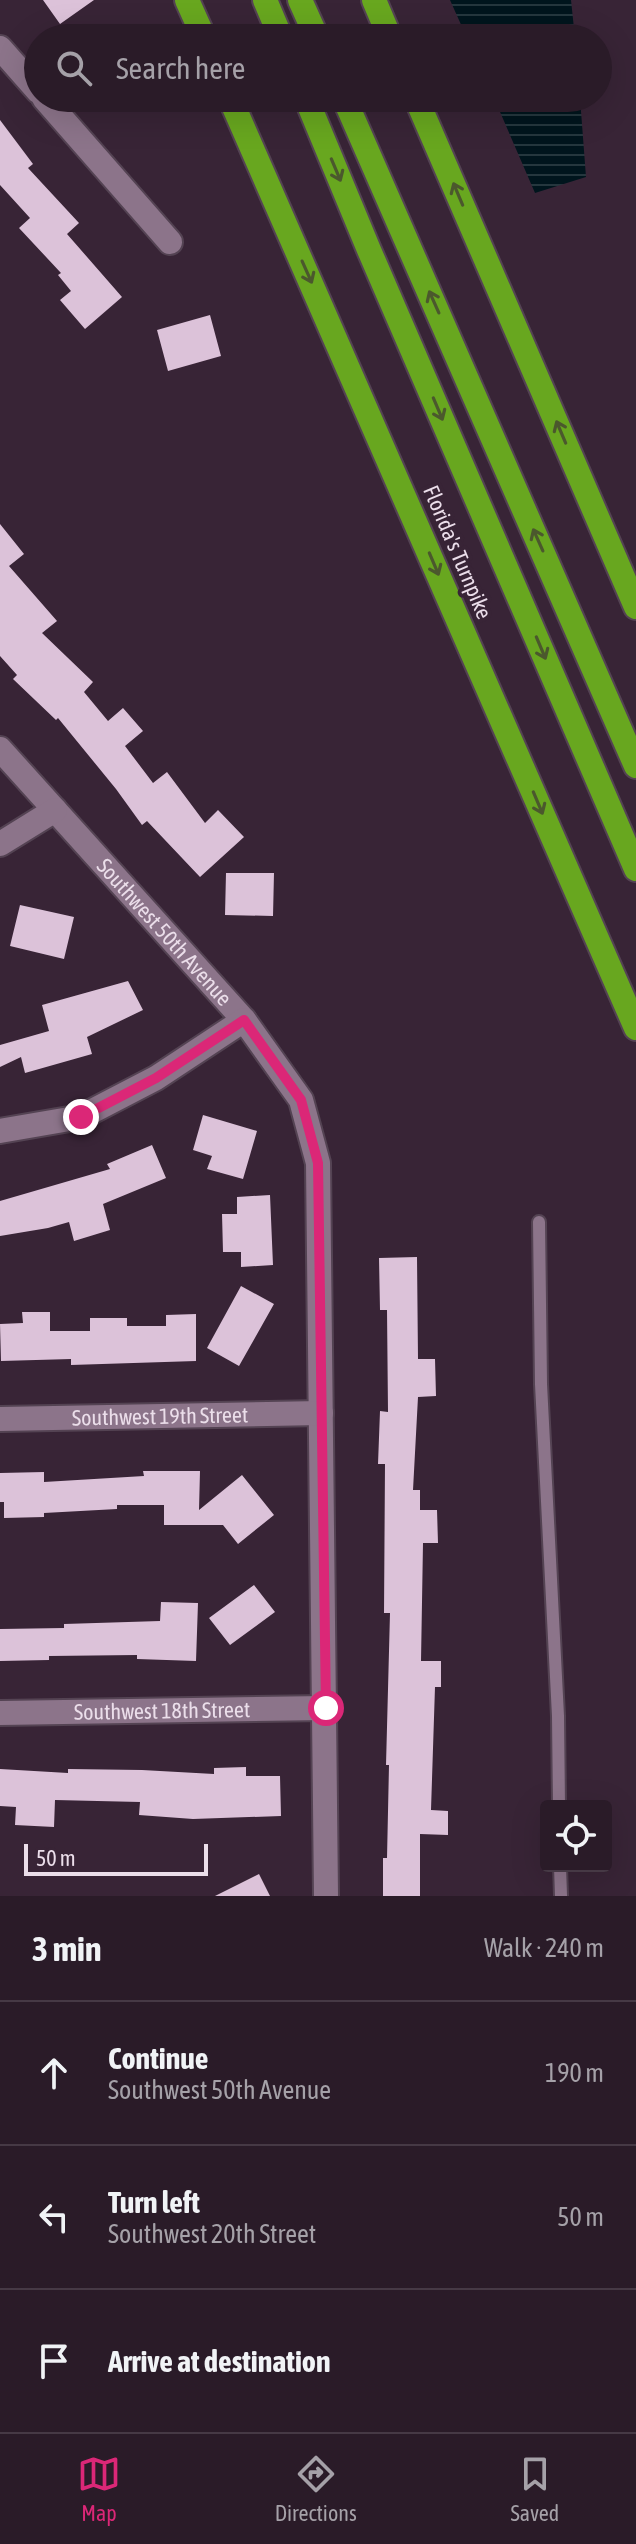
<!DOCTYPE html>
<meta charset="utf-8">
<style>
body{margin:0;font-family:"Asap Condensed",sans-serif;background:#362834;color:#f1f3f6}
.controls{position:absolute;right:24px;bottom:24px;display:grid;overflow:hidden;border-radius:8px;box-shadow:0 8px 32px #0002}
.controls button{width:72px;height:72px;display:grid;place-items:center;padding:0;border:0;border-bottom:2px solid #463945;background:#2a1b28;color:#f1f3f6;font:40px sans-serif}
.scale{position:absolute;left:24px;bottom:20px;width:184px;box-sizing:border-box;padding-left:8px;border:4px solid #ebdeea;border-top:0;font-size:22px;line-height:28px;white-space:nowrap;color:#ebdeea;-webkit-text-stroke:6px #382436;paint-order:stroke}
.stop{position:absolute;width:24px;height:24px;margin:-18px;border:6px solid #db2777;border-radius:50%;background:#fff}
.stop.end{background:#db2777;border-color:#fff;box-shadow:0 2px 8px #0008}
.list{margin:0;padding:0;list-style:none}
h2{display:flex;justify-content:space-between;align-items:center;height:104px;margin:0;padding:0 32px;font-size:34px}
h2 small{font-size:26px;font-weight:400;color:#a5a1a8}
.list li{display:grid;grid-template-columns:52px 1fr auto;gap:24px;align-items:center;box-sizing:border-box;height:144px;padding:0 32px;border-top:2px solid #463945}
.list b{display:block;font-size:30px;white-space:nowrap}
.list p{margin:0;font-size:26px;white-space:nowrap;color:#a5a1a8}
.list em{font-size:26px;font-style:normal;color:#a5a1a8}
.icon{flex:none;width:44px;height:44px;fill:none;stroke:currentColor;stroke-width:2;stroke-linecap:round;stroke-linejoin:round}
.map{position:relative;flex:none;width:636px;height:1896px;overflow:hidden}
.search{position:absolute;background:#2a1b28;box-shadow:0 8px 32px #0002;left:24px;right:24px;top:24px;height:88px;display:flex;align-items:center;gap:20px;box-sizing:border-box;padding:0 28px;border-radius:44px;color:#a5a1a8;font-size:30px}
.sheet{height:536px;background:#2a1b28}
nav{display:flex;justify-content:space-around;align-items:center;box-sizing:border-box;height:112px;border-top:2px solid #463945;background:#2a1b28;font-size:22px;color:#a5a1a8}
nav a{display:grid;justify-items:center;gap:4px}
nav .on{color:#db2777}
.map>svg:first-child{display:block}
.water{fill:url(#water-rules)}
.building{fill:#dcc2d9}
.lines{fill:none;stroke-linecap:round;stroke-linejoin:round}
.lane-casing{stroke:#544353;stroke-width:16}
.street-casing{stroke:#544353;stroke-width:28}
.highway-casing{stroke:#544353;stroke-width:28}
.lane{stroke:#8c748a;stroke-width:12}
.street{stroke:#8c748a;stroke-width:24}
.highway{stroke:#68a71f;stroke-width:24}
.oneway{stroke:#4b582d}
.route{stroke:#db2777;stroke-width:10}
.labels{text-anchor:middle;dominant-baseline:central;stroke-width:8;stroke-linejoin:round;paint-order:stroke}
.street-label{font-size:22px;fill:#ebdeea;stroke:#382436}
</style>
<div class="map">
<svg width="636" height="1896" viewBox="0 0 636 1896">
<defs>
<pattern id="water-rules" width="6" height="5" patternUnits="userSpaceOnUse" patternTransform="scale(2)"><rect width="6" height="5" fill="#00151d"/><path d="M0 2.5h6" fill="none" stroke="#25373e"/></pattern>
</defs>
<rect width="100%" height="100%" fill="#382436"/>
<path class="water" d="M450,0H571L575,38H467Z
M494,98H580L586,177L535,193Z"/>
<path class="building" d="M43,0H94L60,24Z
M0,120L33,164L28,168L79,223L67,234L122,297L85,329L60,300L71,291L58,275L61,273L19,228L30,218L0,185Z
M210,315L221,356L168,371L157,330Z
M0,524L24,554L9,566L57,621L42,633L93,682L84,692L108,721L123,708L143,731L125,746L153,783L167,772L205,823L218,810L244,837L200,877L147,821L142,825L116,789L58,718L56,720L13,679L17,675L0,656Z
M226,873H274L273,916L225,915Z
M20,905L74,917L64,959L10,946Z
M128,981L143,1010L87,1037L92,1054L25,1073L21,1057L0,1067V1045L49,1031L42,1005Z
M203,1115L257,1131L243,1179L207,1169L212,1156L193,1150Z
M152,1145L166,1178L103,1204L110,1230L74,1241L69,1222L48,1228L0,1236V1201L110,1169L107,1164Z
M270,1195L273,1265L241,1267V1252H223L222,1214H237V1197Z
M417,1257L418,1359H435L436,1396L418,1397L413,1490H420V1510H437L438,1543H423L421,1661H441V1687H435L431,1810L448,1811V1835L420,1834V1896H383V1858H387L389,1765H386L390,1613H384L385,1464H378L380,1411L388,1412L387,1310H380L379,1258Z
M241,1286L274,1304L239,1366L207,1348Z
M22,1312H50V1331H90V1318H127V1326H166V1315L196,1314V1361L71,1365V1359L1,1361L0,1324L23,1323Z
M143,1471H200L199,1510L242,1475L274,1515L238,1544L223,1525H164V1505H117V1509L44,1513V1517L4,1518V1502H0V1473L44,1472V1482L144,1476Z
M254,1585L275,1612L230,1645L209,1618Z
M161,1602L198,1603L196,1661L137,1659V1655L49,1656V1660L0,1661V1629L64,1628V1624L160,1621Z
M246,1767V1776H280L281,1816L193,1819L139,1815L140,1802L55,1800L54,1827L15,1825L16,1807L0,1806V1769L68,1773V1769L142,1770L214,1774V1768Z
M259,1874L270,1896H215Z"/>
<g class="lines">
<defs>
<path id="lane" d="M539,1222L541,1384L558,1716L559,1806
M560,1866L561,1896"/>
<g id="street">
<path d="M0,48L38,91"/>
<path d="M44,98L170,242"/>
<path id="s1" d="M0,749L244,1020L301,1100L318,1163L326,1896"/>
<path d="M0,844L55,810"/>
<path d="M0,1131L81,1117L156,1078L244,1020"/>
<path id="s2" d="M0,1419L321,1413"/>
<path id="s3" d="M0,1713L326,1708"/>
</g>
<path id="highway" d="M187,0L204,38
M265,0L281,38
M300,0L317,38
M374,0L390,38
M230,98L636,1028
M306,98L369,250L636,869
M344,98L636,766
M416,98L636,607"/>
</defs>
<use href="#lane" class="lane-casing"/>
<use href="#street" class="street-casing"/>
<use href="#highway" class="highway-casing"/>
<use href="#lane" class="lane"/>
<use href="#street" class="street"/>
<use href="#highway" class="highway"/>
</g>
<defs><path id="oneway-shaft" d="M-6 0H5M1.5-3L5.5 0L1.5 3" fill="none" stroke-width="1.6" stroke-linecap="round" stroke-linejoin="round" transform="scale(2)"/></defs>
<g class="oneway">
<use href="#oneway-shaft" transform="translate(336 170) rotate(67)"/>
<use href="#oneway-shaft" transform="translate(458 194) rotate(-113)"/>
<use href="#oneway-shaft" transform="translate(307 272) rotate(66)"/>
<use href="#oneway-shaft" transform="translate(434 302) rotate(-114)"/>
<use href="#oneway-shaft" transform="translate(438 409) rotate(67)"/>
<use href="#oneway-shaft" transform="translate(561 432) rotate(-113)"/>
<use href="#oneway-shaft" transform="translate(538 540) rotate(-114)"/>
<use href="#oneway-shaft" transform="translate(434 564) rotate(67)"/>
<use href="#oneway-shaft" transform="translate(541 648) rotate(67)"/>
<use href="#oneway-shaft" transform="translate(538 803) rotate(67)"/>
</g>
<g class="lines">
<path class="route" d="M81,1117L156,1078L244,1020L301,1100L318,1163L326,1708"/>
</g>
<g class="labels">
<g class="street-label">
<text transform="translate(458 552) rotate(67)">Florida's Turnpike</text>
<text stroke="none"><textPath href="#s1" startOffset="246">Southwest 50th Avenue</textPath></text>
<text stroke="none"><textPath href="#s2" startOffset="160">Southwest 19th Street</textPath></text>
<text stroke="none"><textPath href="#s3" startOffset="162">Southwest 18th Street</textPath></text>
</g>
</g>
</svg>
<div class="controls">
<button><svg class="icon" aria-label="locate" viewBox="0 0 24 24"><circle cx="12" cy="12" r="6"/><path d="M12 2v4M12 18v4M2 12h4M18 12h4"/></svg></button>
</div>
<div class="scale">50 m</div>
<div class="stop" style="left:326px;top:1708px"></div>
<div class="stop end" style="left:81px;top:1117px"></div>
<div class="search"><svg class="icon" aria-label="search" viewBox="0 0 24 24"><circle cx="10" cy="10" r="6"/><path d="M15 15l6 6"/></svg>Search here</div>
</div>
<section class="sheet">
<h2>3 min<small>Walk · 240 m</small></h2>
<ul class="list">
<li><svg class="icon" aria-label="ahead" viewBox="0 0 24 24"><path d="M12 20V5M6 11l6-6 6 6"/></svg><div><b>Continue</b><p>Southwest 50th Avenue</p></div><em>190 m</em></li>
<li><svg class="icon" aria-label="left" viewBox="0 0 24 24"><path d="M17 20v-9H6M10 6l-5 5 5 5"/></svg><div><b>Turn left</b><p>Southwest 20th Street</p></div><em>50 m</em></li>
<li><svg class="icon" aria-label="arrive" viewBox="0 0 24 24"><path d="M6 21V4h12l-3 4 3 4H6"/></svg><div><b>Arrive at destination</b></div></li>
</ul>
</section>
<nav>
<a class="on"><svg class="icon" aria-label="map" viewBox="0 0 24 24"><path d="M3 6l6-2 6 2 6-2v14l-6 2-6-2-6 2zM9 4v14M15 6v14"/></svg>Map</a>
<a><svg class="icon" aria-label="directions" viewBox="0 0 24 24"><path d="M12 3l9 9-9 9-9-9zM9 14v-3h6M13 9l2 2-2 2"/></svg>Directions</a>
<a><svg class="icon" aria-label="saved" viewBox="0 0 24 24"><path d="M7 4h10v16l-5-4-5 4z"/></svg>Saved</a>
</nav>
